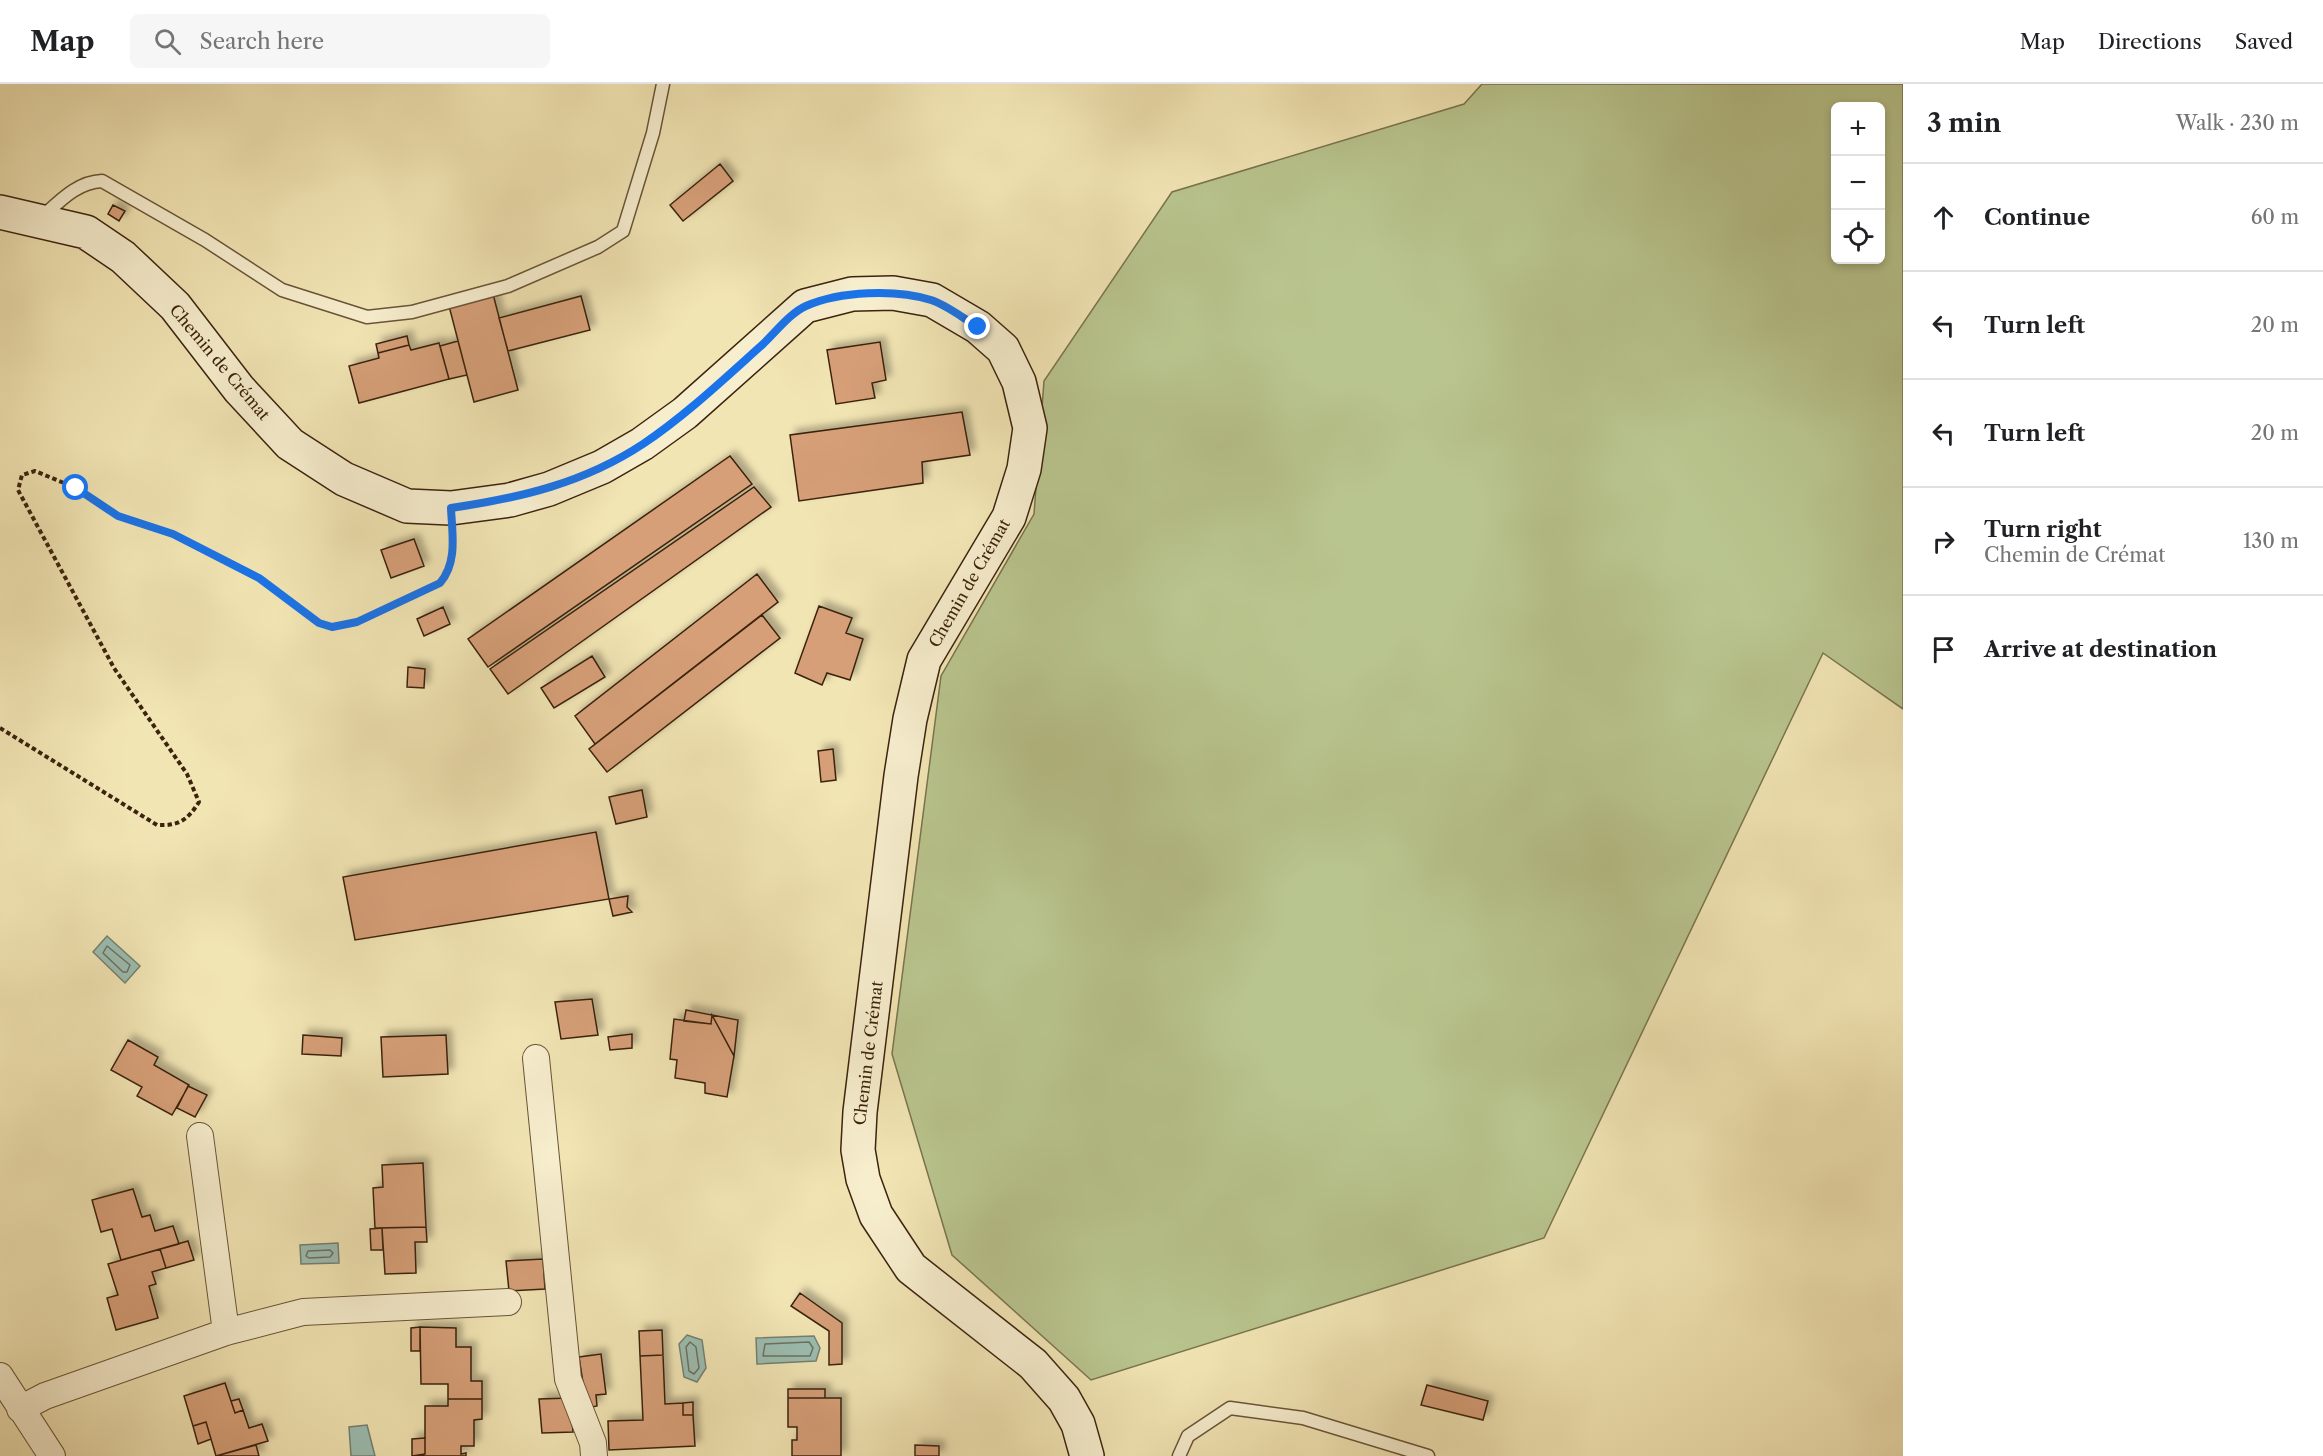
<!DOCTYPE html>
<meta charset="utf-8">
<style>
body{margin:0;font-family:"Libre Caslon Text",serif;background:#f6f6f6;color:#202124}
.controls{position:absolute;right:18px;top:18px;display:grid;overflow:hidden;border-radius:9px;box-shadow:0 3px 9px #0003}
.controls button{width:54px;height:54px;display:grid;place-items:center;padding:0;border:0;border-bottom:2px solid #e0e0e0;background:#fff;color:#202124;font:30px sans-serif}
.stop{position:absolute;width:18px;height:18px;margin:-14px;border:4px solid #1a73e8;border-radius:50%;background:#fff}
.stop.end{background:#1a73e8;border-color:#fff;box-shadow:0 2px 6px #0008}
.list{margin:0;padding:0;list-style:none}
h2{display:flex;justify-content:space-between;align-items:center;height:78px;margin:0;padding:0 24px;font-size:26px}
h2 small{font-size:20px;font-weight:400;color:#757577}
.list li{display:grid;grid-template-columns:39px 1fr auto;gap:18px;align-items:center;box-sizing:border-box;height:108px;padding:0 24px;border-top:2px solid #e0e0e0}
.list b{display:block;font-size:22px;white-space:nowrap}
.list p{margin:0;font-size:20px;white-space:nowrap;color:#757577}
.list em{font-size:20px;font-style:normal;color:#757577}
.icon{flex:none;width:33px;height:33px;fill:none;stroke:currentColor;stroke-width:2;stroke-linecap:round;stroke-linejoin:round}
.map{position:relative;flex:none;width:1903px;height:1372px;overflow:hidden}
header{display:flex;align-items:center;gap:36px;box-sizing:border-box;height:84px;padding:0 30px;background:#fff;border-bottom:2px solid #e0e0e0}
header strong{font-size:28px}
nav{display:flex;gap:33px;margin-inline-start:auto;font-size:21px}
.search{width:420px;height:54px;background:#f6f6f6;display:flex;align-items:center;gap:15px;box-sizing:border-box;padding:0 21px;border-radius:9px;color:#757577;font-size:22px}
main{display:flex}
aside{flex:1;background:#fff}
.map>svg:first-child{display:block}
.green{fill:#b9c58e;stroke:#7a744e;stroke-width:1.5;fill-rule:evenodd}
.water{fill:#9cbeb2;stroke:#758070;stroke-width:1.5}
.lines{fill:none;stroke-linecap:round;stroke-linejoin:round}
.shore{stroke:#6c7060;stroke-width:1.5}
.building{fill:#d69f78;stroke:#3b230e;stroke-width:1.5;filter:url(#shadow)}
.lane-casing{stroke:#695438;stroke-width:15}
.street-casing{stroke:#695438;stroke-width:28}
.secondary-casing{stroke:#3b230e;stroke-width:36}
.path{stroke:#3b230e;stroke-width:4;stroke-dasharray:4.5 3;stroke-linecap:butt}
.lane{stroke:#f7eece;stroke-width:12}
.street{stroke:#f7eece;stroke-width:26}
.secondary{stroke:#f7eece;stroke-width:33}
.route{stroke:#1a73e8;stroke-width:8}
.labels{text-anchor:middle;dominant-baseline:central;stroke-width:4.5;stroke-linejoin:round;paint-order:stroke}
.street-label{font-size:16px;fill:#3b230e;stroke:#f7eece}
</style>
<header>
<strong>Map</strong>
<div class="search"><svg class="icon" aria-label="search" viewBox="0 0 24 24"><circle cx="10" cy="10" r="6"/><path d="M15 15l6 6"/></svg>Search here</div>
<nav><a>Map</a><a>Directions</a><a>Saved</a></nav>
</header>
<main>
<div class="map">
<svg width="1903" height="1372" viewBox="0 0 1903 1372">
<defs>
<filter id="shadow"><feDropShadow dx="5.5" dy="-5.5" stdDeviation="3" flood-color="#0004"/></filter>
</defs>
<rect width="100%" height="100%" fill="#f2e5b4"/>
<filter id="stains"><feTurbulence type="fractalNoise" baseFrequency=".00333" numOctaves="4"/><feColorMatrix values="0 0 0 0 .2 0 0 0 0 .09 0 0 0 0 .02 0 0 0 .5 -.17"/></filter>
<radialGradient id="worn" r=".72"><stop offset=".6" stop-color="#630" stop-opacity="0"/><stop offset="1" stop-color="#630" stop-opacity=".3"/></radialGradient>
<path class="green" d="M1482,0H1903V625L1823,569L1544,1154L1091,1296L952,1171L892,970L941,592L1034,430L1044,297L1172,108L1464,20ZM1836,22H1880V176H1836Z"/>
<path class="water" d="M107,852L140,882L125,899L93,868Z
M338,1159L339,1179L301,1180L300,1161Z
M687,1251L702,1256L706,1284L697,1298L684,1293L679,1260Z
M814,1252L820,1264L816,1277L757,1280L756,1254Z
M367,1341L375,1372H351L349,1343Z"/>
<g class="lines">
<path class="shore" d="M107,862L130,881L127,888H123L103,869Z
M330,1166L333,1169L330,1173L309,1174L306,1172L308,1167Z
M690,1258L696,1263L699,1284L694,1290L689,1287L686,1263Z
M809,1258L813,1264L810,1272H763L765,1260Z"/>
</g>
<path class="building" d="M720,80L733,97L683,137L670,121Z
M113,121L125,127L119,137L108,130Z
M493,210L518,306L474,318L449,222Z
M581,212L590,246L508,267L499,234Z
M407,252L409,261L378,269L376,260Z
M458,257L467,291L449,295L440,262Z
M880,258L886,296L872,299L875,314L836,320L827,266Z
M439,259L449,295L359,319L349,282L379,274L378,269L409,261L411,266Z
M962,328L970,371L922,378L923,399L799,417L790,351Z
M730,372L752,400L488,583L468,555Z
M754,403L771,423L508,610L490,585Z
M414,455L424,482L391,494L381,466Z
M757,490L778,518L595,660L575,632Z
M819,522L852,534L846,549L863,555L850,596L827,589L822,601L795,589Z
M443,523L450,540L424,552L417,535Z
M762,531L780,554L607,688L589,665Z
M592,572L605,593L554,624L541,604Z
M408,583L425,585L424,604L407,603Z
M833,665L836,696L821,698L818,667Z
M642,706L647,733L616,740L609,713Z
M596,748L609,815L355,856L343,793Z
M628,812L627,823L632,828L613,832L609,815Z
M592,915L598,951L561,955L555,918Z
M686,926L712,931L711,940L684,937Z
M712,931L734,972L727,1013L705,1009V999L675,994L677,976L670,975L674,935L711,940Z
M712,931L738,936L734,972Z
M632,950V964L610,966L608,953Z
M303,951L342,954L341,972L302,970Z
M446,951L448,990L383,993L381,953Z
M128,956L158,973L154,981L189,1001L172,1031L137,1012L142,1003L111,986Z
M188,1002L207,1011L195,1033L177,1024Z
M423,1079L426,1143L375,1144L373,1104L383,1103L382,1081Z
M133,1105L142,1133L150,1131L155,1147L173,1142L179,1160L121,1176L112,1145L101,1148L92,1116Z
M426,1143L427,1158H415L416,1189L385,1190L382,1144Z
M382,1144L383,1166H371L370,1145Z
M188,1157L194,1176L166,1184L160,1165Z
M160,1165L166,1184L152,1188L156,1200L149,1202L158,1234L116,1246L107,1214L118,1211L108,1180Z
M543,1175L545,1205L509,1207L506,1177Z
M800,1209L842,1239V1280L829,1281V1247L791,1222Z
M420,1243L456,1244V1263H471V1297H482V1315H448V1300H421Z
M420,1243V1267H411V1244Z
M662,1246L663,1271L640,1272L639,1247Z
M601,1270L606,1310L596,1311L597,1322L587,1324L579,1273Z
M663,1271L665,1320L683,1319V1331H693L695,1362L609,1366L608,1337L643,1336L640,1272Z
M225,1299L235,1329L243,1326L249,1344L262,1340L268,1357L216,1372L206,1338L193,1342L184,1312Z
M1427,1301L1488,1317L1483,1336L1421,1321Z
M788,1305H825V1314H788Z
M570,1314L573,1348L542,1349L539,1315Z
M788,1314H841V1372H792V1356H797V1343H788Z
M239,1315L243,1326L235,1329L231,1317Z
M448,1315H482V1335L474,1336V1362H461V1370L466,1369V1372H420L425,1370V1322H448Z
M693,1318V1331H683V1319Z
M206,1338L211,1355L198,1360L193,1342Z
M425,1354V1370L412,1372V1355Z
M256,1361L259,1372H216Z
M915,1361L939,1362V1372H915Z"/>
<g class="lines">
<defs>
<path id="lane" d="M42,133C60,117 77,98 102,97L205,156L282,206L367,233L412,228L508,202L598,163L623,147L653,49L663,0
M1179,1372L1188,1352L1230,1324L1303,1334L1428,1372"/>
<path id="street" d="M536,974L568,1295L593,1359L594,1372
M200,1052L226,1248
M0,1292L52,1372
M20,1325L45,1312L226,1248L303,1228L508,1218"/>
<path id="secondary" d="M0,128L86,148L123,173L175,222L239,305L290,360L344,395L407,422L451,424L510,416L549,405L602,383L642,360L685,329L805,222L852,210L893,209L932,216L978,243L1003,265L1019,298L1030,344L1024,385L1009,433L924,576L910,635L901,692L860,1028L858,1066L863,1095L876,1131L911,1184L1033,1280L1064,1315L1078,1340L1087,1372"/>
</defs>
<use href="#lane" class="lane-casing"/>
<use href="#street" class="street-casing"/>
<use href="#secondary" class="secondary-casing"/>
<path class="path" d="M0,644L157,741C178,742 187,737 199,718L187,690L114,584L18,406L22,391L35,387L76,404L118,432L173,450L259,494L319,539L332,543L357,538L440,499C452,485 452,472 452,455"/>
<use href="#lane" class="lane"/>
<use href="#street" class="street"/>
<use href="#secondary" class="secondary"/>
</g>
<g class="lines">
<path class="route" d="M76,404L118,432L173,450L259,494L319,539L332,543L357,538L440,499C458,478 452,449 451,424C520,414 584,399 643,360C686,331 724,295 762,261C775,249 790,229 806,222C840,207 896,205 931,216C947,221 964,235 978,243"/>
</g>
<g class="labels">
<g class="street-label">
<text transform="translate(220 278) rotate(50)">Chemin de Crémat</text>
<text transform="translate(969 499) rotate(-60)">Chemin de Crémat</text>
<text transform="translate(868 969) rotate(-83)">Chemin de Crémat</text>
</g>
</g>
<rect width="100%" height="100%" filter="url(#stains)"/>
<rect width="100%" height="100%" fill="url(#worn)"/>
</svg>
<div class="controls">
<button>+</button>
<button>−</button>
<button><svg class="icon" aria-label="locate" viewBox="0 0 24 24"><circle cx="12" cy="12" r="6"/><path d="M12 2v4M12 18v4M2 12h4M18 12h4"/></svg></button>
</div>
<div class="stop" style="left:76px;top:404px"></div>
<div class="stop end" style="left:978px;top:243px"></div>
</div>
<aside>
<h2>3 min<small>Walk · 230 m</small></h2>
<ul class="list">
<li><svg class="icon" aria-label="ahead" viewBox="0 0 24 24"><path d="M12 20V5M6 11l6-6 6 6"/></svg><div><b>Continue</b></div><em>60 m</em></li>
<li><svg class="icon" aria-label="left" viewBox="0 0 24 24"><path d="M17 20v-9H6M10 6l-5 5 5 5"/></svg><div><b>Turn left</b></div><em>20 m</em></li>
<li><svg class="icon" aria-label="left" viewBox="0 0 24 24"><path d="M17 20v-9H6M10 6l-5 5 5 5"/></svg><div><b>Turn left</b></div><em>20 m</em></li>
<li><svg class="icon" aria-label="right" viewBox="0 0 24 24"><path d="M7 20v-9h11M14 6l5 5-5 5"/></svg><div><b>Turn right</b><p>Chemin de Crémat</p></div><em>130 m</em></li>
<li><svg class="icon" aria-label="arrive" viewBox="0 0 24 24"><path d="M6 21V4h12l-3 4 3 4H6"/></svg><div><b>Arrive at destination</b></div></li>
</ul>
</aside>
</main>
